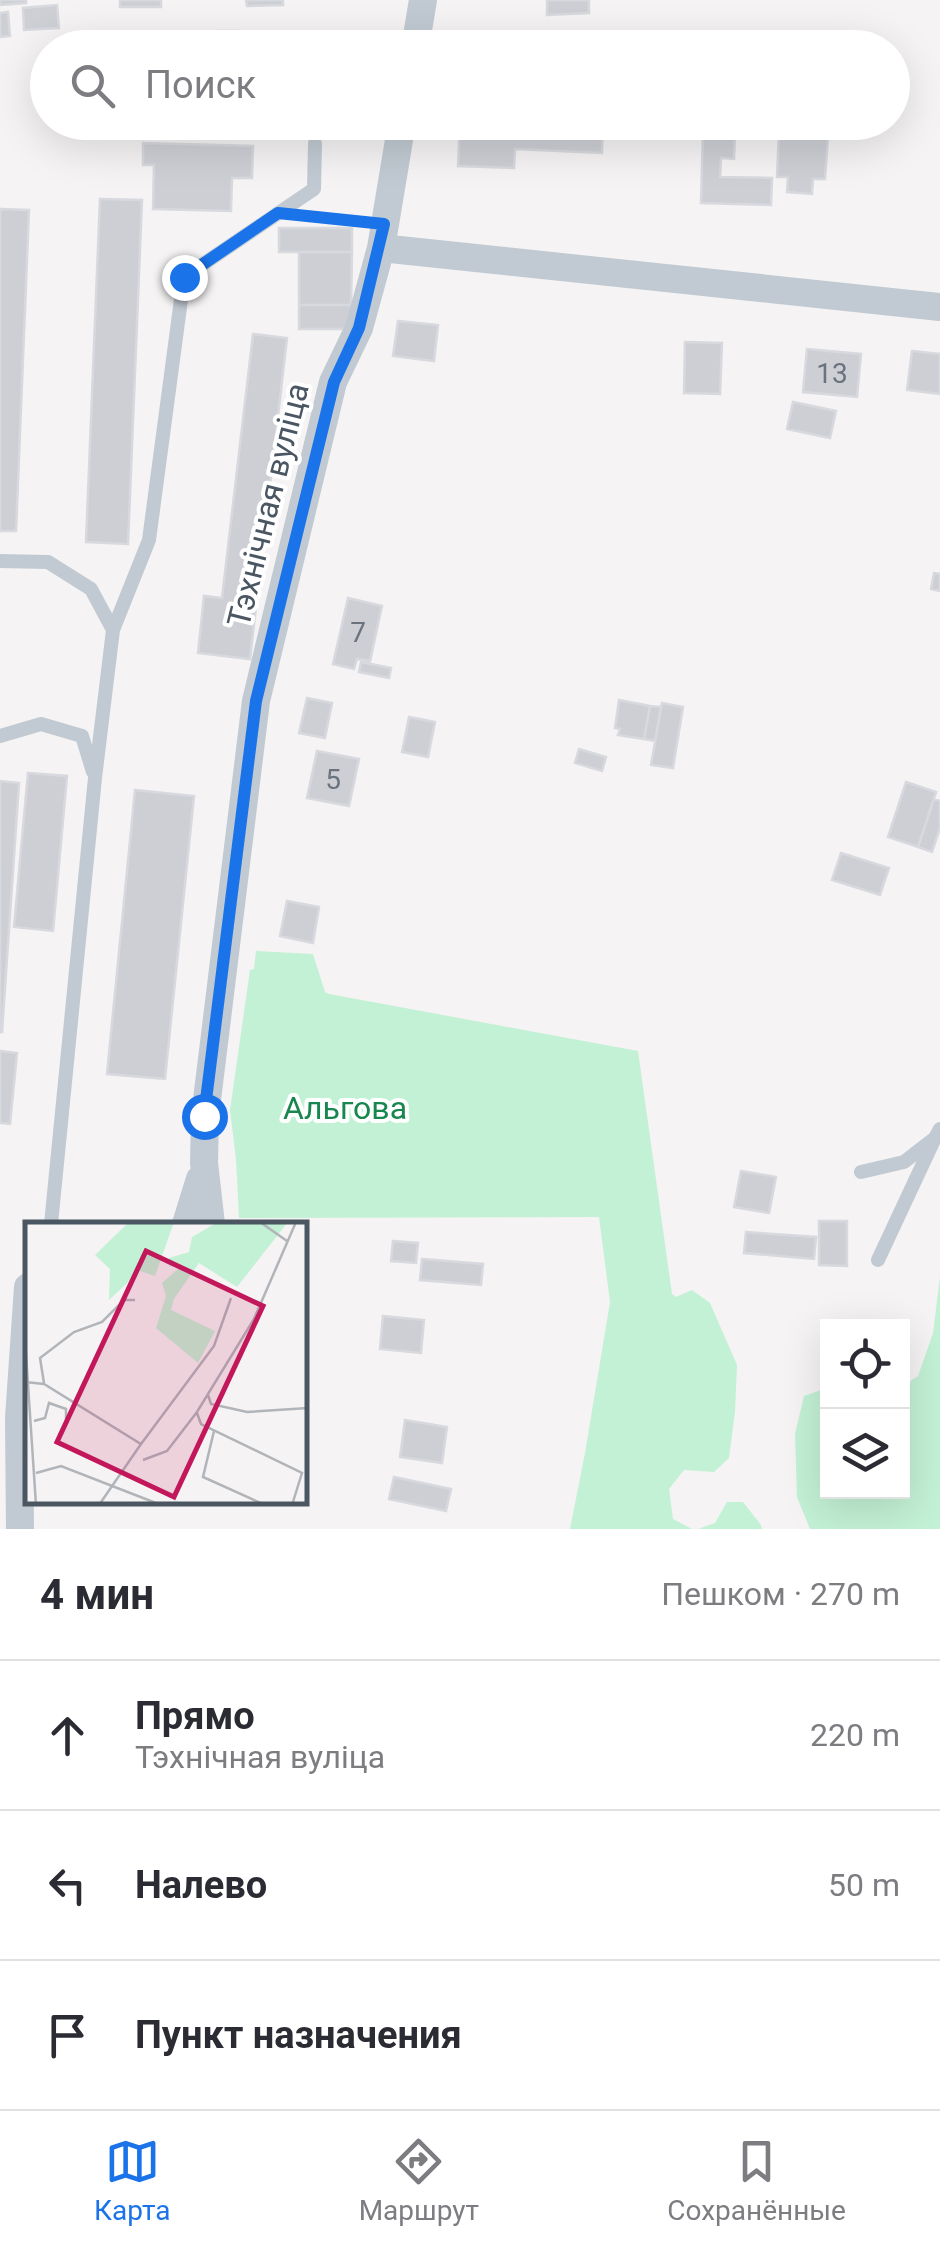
<!DOCTYPE html>
<html lang="ru">
<meta charset="utf-8">
<style>
body{margin:0;font-family:Roboto,sans-serif;background:#f2f2f3;color:#2b2b33}
.controls{position:absolute;right:30px;bottom:30px;display:grid;overflow:hidden;border-radius:0px;box-shadow:0 10px 40px #0002}
.controls button{width:90px;height:90px;display:grid;place-items:center;padding:0;border:0;border-bottom:2px solid #e1e1e2;background:#fff;color:#2b2b33;font:50px sans-serif}
.stop{position:absolute;width:30px;height:30px;margin:-22px;border:8px solid #1a73e8;border-radius:50%;background:#fff}
.stop.end{background:#1a73e8;border-color:#fff;box-shadow:0 2px 10px #0008}
.list{margin:0;padding:0;list-style:none}
h2{display:flex;justify-content:space-between;align-items:center;height:130px;margin:0;padding:0 40px;font-size:42px}
h2 small{font-size:32px;font-weight:400;color:#7c7c81}
.list li{display:grid;grid-template-columns:65px 1fr auto;gap:30px;align-items:center;box-sizing:border-box;height:150px;padding:0 40px;border-top:2px solid #e1e1e2}
.list b{display:block;font-size:38px;white-space:nowrap}
.list p{margin:0;font-size:32px;white-space:nowrap;color:#7c7c81}
.list em{font-size:32px;font-style:normal;color:#7c7c81}
.icon{flex:none;width:55px;height:55px;fill:none;stroke:currentColor;stroke-width:2;stroke-linecap:round;stroke-linejoin:round}
.map{position:relative;flex:none;width:940px;height:1529px;overflow:hidden}
.search{position:absolute;background:#fff;box-shadow:0 10px 40px #0002;left:30px;right:30px;top:30px;height:110px;display:flex;align-items:center;gap:25px;box-sizing:border-box;padding:0 35px;border-radius:55px;color:#7c7c81;font-size:38px}
.sheet{height:580px;background:#fff}
nav{display:flex;justify-content:space-around;align-items:center;box-sizing:border-box;height:140px;border-top:2px solid #e1e1e2;background:#fff;font-size:28px;color:#7c7c81}
nav a{display:grid;justify-items:center;gap:5px}
nav .on{color:#1a73e8}
.map>svg:first-child{display:block}
.green{fill:#c3f1d5}
.building{fill:#cdcfd5;stroke:#d7d9de;stroke-width:2.5}
.lines{fill:none;stroke-linecap:round;stroke-linejoin:round}
.path{stroke:#7ad0a6;stroke-width:5;stroke-dasharray:8 5;stroke-linecap:butt}
.lane{stroke:#c1cad2;stroke-width:14}
.street{stroke:#c1cad2;stroke-width:28}
.route{stroke:#1a73e8;stroke-width:12}
.labels{text-anchor:middle;dominant-baseline:central;stroke-width:8;stroke-linejoin:round;paint-order:stroke}
.number-label{font-size:28px;fill:#6b747e}
.street-label{font-size:32px;fill:#4a5661;stroke:#fff}
.park-label{font-size:32px;fill:#17864f;stroke:#fff}
.inset-road{fill:none;stroke:#b1b4b9;stroke-width:2.5}
.view{fill:#c2185b;fill-opacity:0.15;stroke:#c2185b;stroke-width:5}
.inset-edge{fill:none;stroke:#4a5661;stroke-width:5}
</style>
<div class="map">
<svg width="940" height="1529" viewBox="0 0 940 1529">
<rect width="100%" height="100%" fill="#f5f3f3"/>
<path class="green" d="M256,951L313,954L325,992L329,994L638,1051L672,1294L676,1297L692,1290L710,1303L737,1365L735,1412L729,1458L714,1472L684,1470L669,1489L673,1519L692,1529H570L585,1453L610,1302L599,1217L239,1218L236,1159L230,1110L250,970L254,969Z
M940,1277V1529H810L797,1497L795,1434L804,1396L827,1388L828,1492H902L903,1386L918,1376L933,1333Z
M727,1502H743L761,1525L762,1529H698L715,1523Z"/>
<path class="building" d="M0,0H26V3L0,5Z
M120,0H161V7H120Z
M246,0H283V5L247,6Z
M547,0H589V13L547,15Z
M57,5L59,28L24,30L23,8Z
M8,12L10,36L0,37V13Z
M217,31H239V48H217Z
M243,36H272L271,48H243Z
M460,122H603L602,153L515,149L514,168L458,166Z
M703,131L735,132L734,159L721,158L720,177L772,178L771,205L701,203Z
M779,133L828,136L825,179H813L812,194L787,192L788,177H777Z
M143,143L253,146L252,178H232L231,211L153,209L154,165H143Z
M100,199L142,200L128,544L86,542Z
M0,209L29,210L16,531H0Z
M279,228H352V252H279Z
M299,252H352L351,305H299Z
M299,305H351V329H299Z
M398,321L438,325L434,361L393,356Z
M253,334L287,338L250,659L198,653L204,596L222,598Z
M685,342L722,343L720,394L684,393Z
M807,349L861,354L857,397L803,392Z
M912,351L940,354V394L907,390Z
M793,402L836,411L830,438L787,429Z
M934,573L940,574V591L931,589Z
M348,598L382,606L370,661L357,659L354,669L333,664Z
M361,662L391,668L389,678L359,672Z
M307,698L332,703L325,738L299,733Z
M619,700L650,706L644,739L618,735L620,729L615,728Z
M662,703L683,707L673,768L651,765Z
M650,706L661,707L655,741L644,739Z
M409,717L435,722L428,757L402,752Z
M579,749L606,757L602,771L575,763Z
M317,751L359,759L349,806L307,798Z
M28,773L67,776L53,931L14,927Z
M0,781L19,783L2,1032H0Z
M906,782L936,792L918,847L888,837Z
M135,790L194,796L165,1079L107,1074Z
M934,799L940,801V828L932,852L918,847Z
M841,853L889,868L880,895L832,880Z
M287,901L319,907L313,943L280,936Z
M0,1051L17,1053L10,1124L0,1123Z
M741,1171L776,1177L769,1213L734,1207Z
M819,1221H847V1266L819,1265Z
M746,1232L816,1237L814,1259L744,1253Z
M393,1241L418,1243L416,1263L391,1261Z
M422,1259L483,1264L481,1285L420,1280Z
M383,1316L424,1320L421,1353L380,1349Z
M405,1420L447,1427L442,1463L400,1457Z
M394,1477L451,1489L446,1511L389,1499Z"/>
<g class="lines">
<path class="path" d="M310,216L359,221"/>
<path class="lane" d="M0,561L48,562L91,589L113,630
M0,736L41,724L82,736L93,772
M861,1172L904,1162L935,1138L940,1129
M51,1224L95,778L113,630L149,540L184,277L314,189L315,143
M878,1260L935,1138"/>
<path class="street" d="M415,48L423,0
M381,248L402,122
M186,1224L200,1179
M211,1224L204,1163L205,1116L256,701L333,382L359,328L381,248L940,307
M20,1529L19,1418L28,1287"/>
</g>
<g class="lines">
<path class="route" d="M184,277L278,213L384,224L359,328L334,382L256,701L204,1116"/>
</g>
<g class="labels">
<g class="number-label">
<text x="832" y="373">13</text>
<text x="358" y="632">7</text>
<text x="333" y="779">5</text>
</g>
<g class="street-label">
<text transform="translate(268 505) rotate(-76)">Тэхнічная вуліца</text>
</g>
<g class="park-label">
<text x="345" y="1108">Альгова</text>
</g>
</g>
<g transform="translate(25 1222)">
<rect width="282" height="282" fill="#f5f3f3"/>
<path d="M104,0H149L130,54L115,49L84,78L85,47L70,33ZM193,0H263L212,65L174,41L149,77L146,88L190,109L173,141L131,106L141,74L137,61L154,46L144,44V36L164,30L167,15Z" fill="#c3f1d5"/>
<path class="inset-road" d="M235,0L262,19M0,117L11,283M0,160L19,162L116,222L189,124L206,76M19,161L15,136L49,110L77,100L99,78H110M183,173L186,182L222,190L283,186M172,191L176,202L277,251L267,283M9,199L20,196L24,181L41,187V197M189,209L178,255L240,283M118,238L142,229L172,190L229,97L271,0M11,251L36,244L136,283M74,283L116,222"/>
<path class="view" d="M121,29L238,84L149,275L32,220Z"/>
<rect width="282" height="282" class="inset-edge"/>
</g>
</svg>
<div class="controls">
<button><svg class="icon" aria-label="locate" viewBox="0 0 24 24"><circle cx="12" cy="12" r="6"/><path d="M12 2v4M12 18v4M2 12h4M18 12h4"/></svg></button>
<button><svg class="icon" aria-label="layers" viewBox="0 0 24 24"><path d="M12 4l9 5-9 5-9-5zM3 14l9 5 9-5"/></svg></button>
</div>
<div class="stop" style="left:204px;top:1116px"></div>
<div class="stop end" style="left:184px;top:277px"></div>
<div class="search"><svg class="icon" aria-label="search" viewBox="0 0 24 24"><circle cx="10" cy="10" r="6"/><path d="M15 15l6 6"/></svg>Поиск</div>
</div>
<section class="sheet">
<h2>4 мин<small>Пешком · 270 m</small></h2>
<ul class="list">
<li><svg class="icon" aria-label="ahead" viewBox="0 0 24 24"><path d="M12 20V5M6 11l6-6 6 6"/></svg><div><b>Прямо</b><p>Тэхнічная вуліца</p></div><em>220 m</em></li>
<li><svg class="icon" aria-label="left" viewBox="0 0 24 24"><path d="M17 20v-9H6M10 6l-5 5 5 5"/></svg><div><b>Налево</b></div><em>50 m</em></li>
<li><svg class="icon" aria-label="arrive" viewBox="0 0 24 24"><path d="M6 21V4h12l-3 4 3 4H6"/></svg><div><b>Пункт назначения</b></div></li>
</ul>
</section>
<nav>
<a class="on"><svg class="icon" aria-label="map" viewBox="0 0 24 24"><path d="M3 6l6-2 6 2 6-2v14l-6 2-6-2-6 2zM9 4v14M15 6v14"/></svg>Карта</a>
<a><svg class="icon" aria-label="directions" viewBox="0 0 24 24"><path d="M12 3l9 9-9 9-9-9zM9 14v-3h6M13 9l2 2-2 2"/></svg>Маршрут</a>
<a><svg class="icon" aria-label="saved" viewBox="0 0 24 24"><path d="M7 4h10v16l-5-4-5 4z"/></svg>Сохранённые</a>
</nav>
